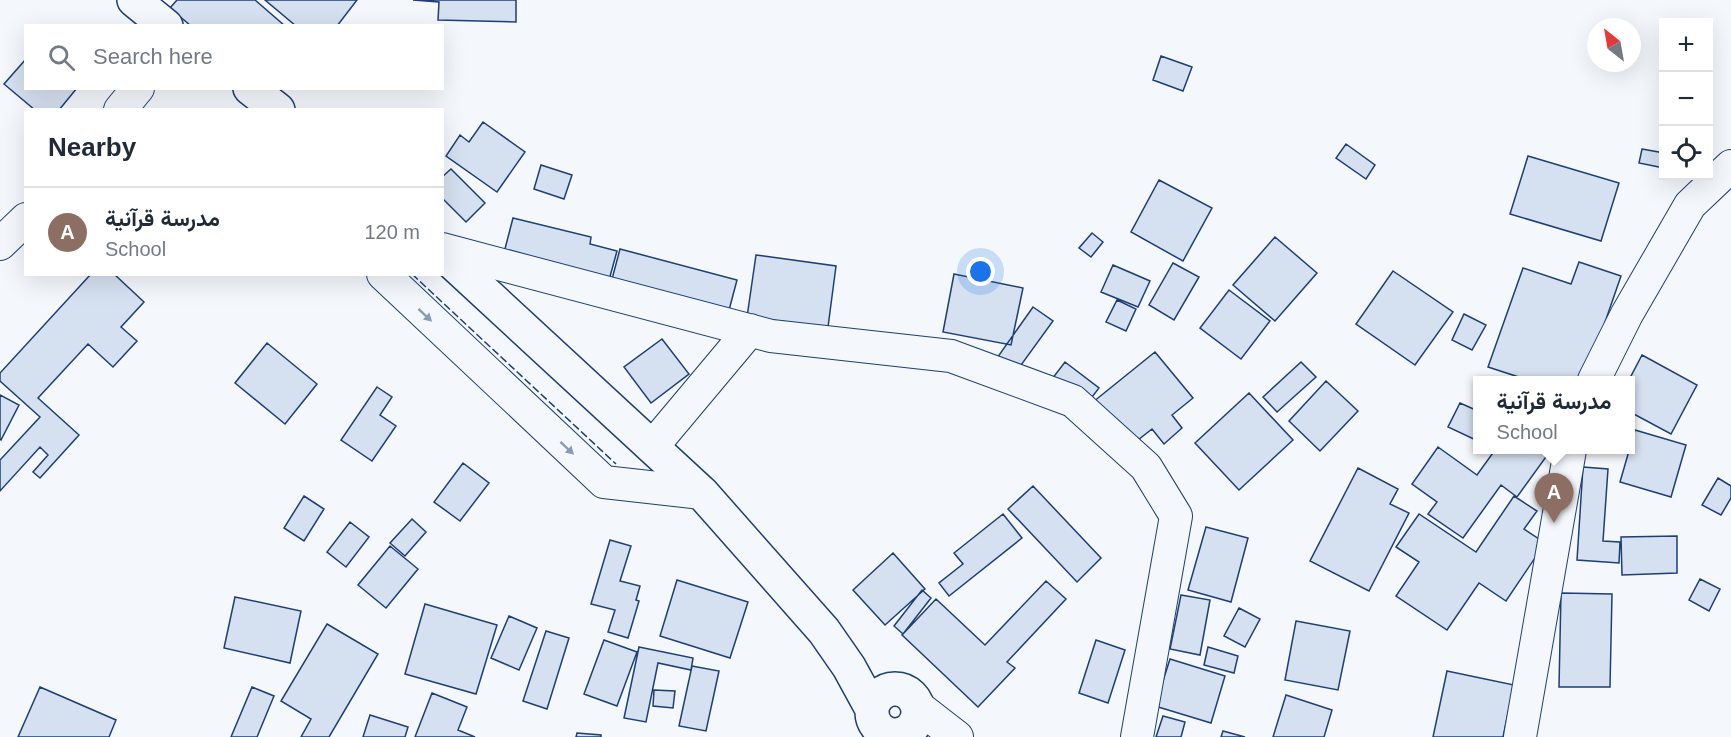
<!DOCTYPE html>
<meta charset="utf-8">
<style>
body{margin:0;font-family:Arial,Vazirmatn,sans-serif;background:#f2f2f3;color:#1f2937}
.controls{position:absolute;right:18px;top:18px;display:grid;overflow:hidden;border-radius:0px;box-shadow:0 6px 24px #0002}
.controls button{width:54px;height:54px;display:grid;place-items:center;padding:0;border:0;border-bottom:2px solid #e0e1e3;background:#fff;color:#1f2937;font:30px sans-serif}
.compass{position:absolute;left:1587px;top:18px;width:54px;height:54px;border-radius:50%;background:#fff;box-shadow:0 6px 24px #0002;rotate:329deg}
.you{position:absolute;left:981px;top:272px;width:21px;height:21px;margin:-15px;border:4px solid #fff;border-radius:50%;background:#1a73e8;box-shadow:0 0 0 9px #1a73e833}
.badge{display:grid;place-items:center;width:39px;height:39px;border-radius:50%;background:#7c3aed;color:#fff;font-size:20px;font-weight:700}
.pin{position:absolute;translate:-50% -50px;filter:drop-shadow(0 2px 3px #0008)}
.pin::after{content:'';position:absolute;top:32px;width:21px;height:18px;background:inherit;clip-path:polygon(0 0,100% 0,50% 100%)}
.popup{position:absolute;left:1473px;top:376px;width:162px;height:78px;box-sizing:border-box;display:grid;place-content:center;border-radius:0px;background:#fff;filter:drop-shadow(0 2px 4px #0005);font-size:20px;white-space:nowrap;color:#747a83}
.popup b{font-size:22px;color:#1f2937}
.popup::after{content:'';position:absolute;left:50%;top:100%;margin-left:-12px;border:12px solid transparent;border-top-color:#fff}
.list{margin:0;padding:0;list-style:none}
h2{display:flex;justify-content:space-between;align-items:center;height:78px;margin:0;padding:0 24px;font-size:26px}
h2 small{font-size:20px;font-weight:400;color:#747a83}
.list li{display:grid;grid-template-columns:39px 1fr auto;gap:18px;align-items:center;box-sizing:border-box;height:90px;padding:0 24px;border-top:2px solid #e0e1e3}
.list b{display:block;font-size:22px;white-space:nowrap}
.list p{margin:0;font-size:20px;white-space:nowrap;color:#747a83}
.list em{font-size:20px;font-style:normal;color:#747a83}
.icon{flex:none;width:33px;height:33px;fill:none;stroke:currentColor;stroke-width:2;stroke-linecap:round;stroke-linejoin:round}
.map{position:relative;flex:none;width:1731px;height:737px;overflow:hidden}
.search{position:absolute;background:#fff;box-shadow:0 6px 24px #0002;left:24px;top:24px;width:420px;height:66px;display:flex;align-items:center;gap:15px;box-sizing:border-box;padding:0 21px;border-radius:0px;color:#747a83;font-size:22px}
.panel{position:absolute;background:#fff;box-shadow:0 6px 24px #0002;left:24px;top:108px;width:420px;height:168px;border-radius:0px}
.map>svg:first-child{display:block}
.building{fill:#d5e0f0;stroke:#1d3f73;stroke-width:1.5}
.lines{fill:none;stroke-linecap:round;stroke-linejoin:round}
.street-casing{stroke:#1d3f73;stroke-width:34}
.primary-casing{stroke:#1d3f73;stroke-width:36}
.street{stroke:#f4f7fb;stroke-width:32}
.primary{stroke:#f4f7fb;stroke-width:33}
.fence{stroke:#1d3f73;stroke-width:1.5;stroke-dasharray:8 3;stroke-linecap:butt}
.oneway{fill:#889bb7}
</style>
<div class="map">
<svg width="1731" height="737" viewBox="0 0 1731 737">
<rect width="100%" height="100%" fill="#f4f7fb"/>
<path class="building" d="M177,0H255L285,26H191L170,8Z
M265,0H357L337,26H296Z
M413,0H516V22L438,20L439,2Z
M1161,56L1192,67L1183,91L1153,80Z
M26,59V88H77L59,110H35L4,84Z
M483,122L525,152L497,192L446,156L460,135L469,142Z
M1346,144L1375,165L1366,179L1336,158Z
M1642,149L1664,153V168L1639,163Z
M1528,156L1619,183L1601,241L1510,214Z
M541,165L572,175L564,199L534,189Z
M451,169L485,203L466,222L442,198V177Z
M1159,180L1212,208L1183,261L1131,232Z
M513,218L591,237L590,244L617,251L603,302L498,276Z
M1092,233L1103,242L1091,257L1079,248Z
M1275,237L1317,273L1275,321L1233,285Z
M620,249L737,280L724,329L607,298Z
M756,255L836,266L828,327L747,317Z
M1579,262L1621,276L1585,380H1528L1488,367L1523,268L1571,284Z
M1173,263L1199,277L1174,320L1149,305Z
M1113,265L1150,281L1138,307L1101,292Z
M1393,271L1453,312L1415,365L1356,324Z
M91,274H114L144,302L121,327L137,341L113,367L88,344L38,398L79,435L40,478L33,472L48,455L40,447L0,491V460L40,417L0,381V373Z
M954,274L1023,288L1011,345L943,332Z
M1229,290L1270,321L1241,359L1200,328Z
M1117,300L1136,309L1126,331L1106,322Z
M1033,307L1053,321L1016,372L997,358Z
M1464,314L1486,325L1472,350L1452,340Z
M662,339L689,374L651,403L624,367Z
M267,343L317,384L285,424L235,383Z
M1155,352L1193,398L1172,415L1182,428L1164,444L1152,429L1129,447L1093,402Z
M1642,355L1697,385L1671,434L1630,412L1629,380Z
M1065,362L1099,388L1076,418L1042,392Z
M1301,362L1316,377L1277,412L1263,397Z
M1326,381L1358,411L1320,451L1289,421Z
M377,387L392,397L380,415L396,426L372,461L341,440Z
M1249,393L1293,440L1239,490L1195,443Z
M0,395L19,405L1,440L0,439Z
M1460,403L1478,411V441L1448,427Z
M1635,430L1686,445L1671,497L1620,482Z
M1438,447L1477,475L1495,450H1551L1517,497L1501,485L1463,538L1428,514L1437,502L1412,484Z
M463,463L489,483L460,521L434,502Z
M1583,467L1608,469L1603,541L1620,542L1619,563L1577,560Z
M1358,468L1398,489L1390,504L1409,513L1369,591L1310,561Z
M1718,478L1731,486V498L1721,515L1702,505Z
M1033,486L1101,558L1077,582L1008,509Z
M304,496L324,509L304,541L284,528Z
M1514,496L1537,511L1524,529L1545,543L1506,601L1479,583L1447,630L1396,596L1419,562L1396,547L1419,514L1476,552Z
M1003,514L1022,538L949,596L939,583L963,564L954,553Z
M412,519L426,532L405,556L390,543Z
M350,522L369,537L346,567L327,552Z
M1206,527L1248,538L1231,602L1188,590Z
M1677,536V573L1622,575L1621,537Z
M610,540L631,546L620,581L640,586L636,600L639,601L628,638L608,632L615,610L591,604Z
M390,546L418,569L386,608L358,585Z
M893,553L925,589L885,625L853,590Z
M1700,579L1720,589L1709,611L1689,600Z
M677,580L748,602L730,658L660,636Z
M1046,581L1066,599L1007,662L1015,668L978,707L902,635L936,599L985,645Z
M922,590L931,598L903,634L894,626Z
M1561,593L1612,594L1610,687H1559Z
M1181,595L1210,600L1200,655L1170,649Z
M235,597L301,611L290,663L224,648Z
M425,604L497,625L476,694L405,674Z
M1239,608L1260,619L1245,647L1224,636Z
M509,616L537,628L519,670L491,658Z
M1296,621L1350,631L1338,690L1285,680Z
M327,624L378,654L329,737H301L311,719L281,701Z
M546,631L569,638L547,709L523,701Z
M604,640L637,652L617,706L584,694Z
M1096,640L1125,650L1108,703L1079,693Z
M639,647L693,658L691,670L658,663L646,722L624,718Z
M1208,647L1238,656L1234,673L1204,665Z
M1170,659L1225,676L1211,723L1155,706Z
M692,666L719,671L706,731L679,726Z
M1447,671L1514,685L1503,737H1433Z
M40,687L116,720L109,737H18Z
M252,687L274,696L257,737H231Z
M654,690L675,691L673,708L653,706Z
M432,693L467,707L458,730L475,737H415Z
M1286,695L1332,710L1324,737H1273Z
M370,715L408,727L405,737H363Z
M1163,716L1185,722L1181,737H1156Z
M1223,731L1245,737H1221Z
M577,733L601,735V737H576Z"/>
<g class="lines">
<defs>
<path id="street" d="M120,110L138,88
M0,244L26,219
M442,249L771,336L951,356L1073,401L1146,467L1176,516L1137,737
M383,274L604,482L702,493
M1594,380L1627,314L1690,205L1731,166
M652,447L750,330
M917,706L957,737
M1520,737L1570,450"/>
<path id="primary" d="M134,0L166,26
M250,88L278,110
M442,253L702,493L824,631L849,667L872,709
M872 712a23 23 0 1 1 46 0a23 23 0 1 1-46 0Z"/>
</defs>
<use href="#street" class="street-casing"/>
<use href="#primary" class="primary-casing"/>
<use href="#street" class="street"/>
<use href="#primary" class="primary"/>
<path class="fence" d="M412,274L616,464"/>
</g>
<defs><path id="oneway-solid" d="M-6-.8H1V-3.2L6.5 0L1 3.2V.8H-6Z" transform="scale(1.5)"/></defs>
<g class="oneway">
<use href="#oneway-solid" transform="translate(425 315) rotate(43)"/>
<use href="#oneway-solid" transform="translate(567 448) rotate(43)"/>
</g>
</svg>
<div class="controls">
<button>+</button>
<button>−</button>
<button><svg class="icon" aria-label="locate" viewBox="0 0 24 24"><circle cx="12" cy="12" r="6"/><path d="M12 2v4M12 18v4M2 12h4M18 12h4"/></svg></button>
</div>
<svg class="compass" viewBox="-18 -18 36 36"><path d="M0-13l5 13h-10z" fill="#e53935"/><path d="M0 13l5-13h-10z" fill="#747a83"/></svg>
<div class="you"></div>
<div class="pin badge" style="left:1554px;top:523px;background:#8d6e63">A</div>
<div class="popup"><b>مدرسة قرآنية</b>School</div>
<div class="search"><svg class="icon" aria-label="search" viewBox="0 0 24 24"><circle cx="10" cy="10" r="6"/><path d="M15 15l6 6"/></svg>Search here</div>
<section class="panel">
<h2>Nearby<small></small></h2>
<ul class="list">
<li><span class="badge" style="background:#8d6e63">A</span><div><b>مدرسة قرآنية</b><p>School</p></div><em>120 m</em></li>
</ul>
</section>
</div>
